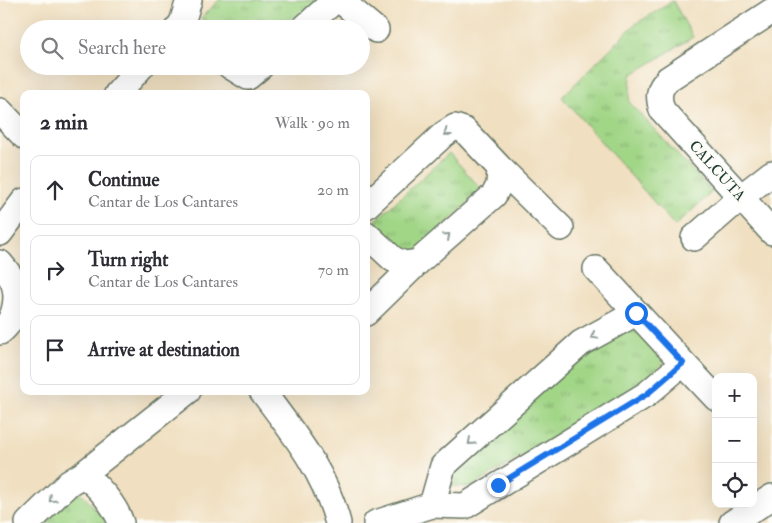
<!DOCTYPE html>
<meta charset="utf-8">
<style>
body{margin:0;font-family:"IM FELL Double Pica",serif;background:#f2f2f3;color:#2b2b33}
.controls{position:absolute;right:15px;bottom:15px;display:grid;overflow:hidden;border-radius:10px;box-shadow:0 5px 20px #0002}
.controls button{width:45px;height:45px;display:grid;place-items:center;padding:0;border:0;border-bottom:1px solid #e1e1e2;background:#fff;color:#2b2b33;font:25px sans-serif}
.stop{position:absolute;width:15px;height:15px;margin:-11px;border:4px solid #1a73e8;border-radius:50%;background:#fff}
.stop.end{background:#1a73e8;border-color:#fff;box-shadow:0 1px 5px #0008}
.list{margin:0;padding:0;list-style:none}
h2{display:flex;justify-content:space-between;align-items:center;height:65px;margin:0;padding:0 20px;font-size:21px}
h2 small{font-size:16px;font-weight:400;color:#7c7c81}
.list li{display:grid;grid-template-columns:32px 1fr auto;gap:15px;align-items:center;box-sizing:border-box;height:70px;margin:0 10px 10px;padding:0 10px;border:1px solid #e1e1e2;border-radius:10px}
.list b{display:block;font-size:19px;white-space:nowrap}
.list p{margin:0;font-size:16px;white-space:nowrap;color:#7c7c81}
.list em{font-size:16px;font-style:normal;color:#7c7c81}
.icon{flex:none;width:28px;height:28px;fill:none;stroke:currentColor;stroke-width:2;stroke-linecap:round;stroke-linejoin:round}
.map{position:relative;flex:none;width:772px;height:523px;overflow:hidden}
.search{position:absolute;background:#fff;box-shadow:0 5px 20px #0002;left:20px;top:20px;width:350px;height:55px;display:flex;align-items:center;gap:12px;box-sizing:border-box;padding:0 18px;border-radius:28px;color:#7c7c81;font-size:19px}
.panel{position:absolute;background:#fff;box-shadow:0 5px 20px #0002;left:20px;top:90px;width:350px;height:305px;border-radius:10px}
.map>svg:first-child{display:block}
.grass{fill:url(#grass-tufts);stroke:#608a5e}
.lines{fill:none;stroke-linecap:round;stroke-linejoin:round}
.street-casing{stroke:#687665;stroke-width:28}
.street{stroke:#fff;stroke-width:25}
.oneway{stroke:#8f9e9a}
.route{stroke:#1a73e8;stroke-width:6}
.labels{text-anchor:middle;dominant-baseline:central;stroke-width:4.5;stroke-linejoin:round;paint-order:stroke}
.street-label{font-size:15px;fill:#1f3d34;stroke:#fdfcf7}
</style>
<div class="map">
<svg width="772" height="523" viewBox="0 0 772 523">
<defs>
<pattern id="grass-tufts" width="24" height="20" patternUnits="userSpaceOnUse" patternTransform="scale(1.25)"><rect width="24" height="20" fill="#a2d687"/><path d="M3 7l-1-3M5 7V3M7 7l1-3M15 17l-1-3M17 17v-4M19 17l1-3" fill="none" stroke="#83af6f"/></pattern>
</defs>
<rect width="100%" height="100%" fill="#fdfcf7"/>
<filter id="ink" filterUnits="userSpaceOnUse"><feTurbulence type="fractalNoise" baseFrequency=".02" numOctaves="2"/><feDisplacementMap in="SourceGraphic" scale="10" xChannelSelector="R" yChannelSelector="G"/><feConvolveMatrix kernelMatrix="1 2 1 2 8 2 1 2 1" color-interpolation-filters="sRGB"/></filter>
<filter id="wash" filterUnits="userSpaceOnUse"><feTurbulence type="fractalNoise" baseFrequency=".0096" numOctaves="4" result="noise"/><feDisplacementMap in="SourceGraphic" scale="20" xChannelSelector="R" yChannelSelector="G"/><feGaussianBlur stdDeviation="1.12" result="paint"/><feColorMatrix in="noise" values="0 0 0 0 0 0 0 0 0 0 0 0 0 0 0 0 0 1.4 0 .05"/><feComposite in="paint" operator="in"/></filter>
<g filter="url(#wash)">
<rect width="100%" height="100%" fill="#f0dfc0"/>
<path class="grass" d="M219,0H318L289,29H211L201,18Z
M673,1L693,37L631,75L629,102L712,192L675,226L562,97L634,25Z
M449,153L482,190L409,258L375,221Z
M633,325L666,360L642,385L471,487L451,486L453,468L584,352Z
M79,491L108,523H43Z"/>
</g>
<g filter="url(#ink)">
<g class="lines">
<defs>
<path id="street" d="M340,0L376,30
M772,11L668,79C658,89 658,97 662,110L772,232
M177,29L182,23L189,0
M303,29L335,0
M230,66L248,77L261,66
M117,94L142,66
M0,111L24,136
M500,168L561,228
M366,206L444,134L455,127L464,130L500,168L499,185L494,195L418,262L404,264L393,259L366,234
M0,233L24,201
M694,238L741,197L772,173
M0,263C3,267 7,271 10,276C21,293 16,320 0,332
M596,269L683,363L647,394L465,506L432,505L443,466L581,343L636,313
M366,313L418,262
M683,363L716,398
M262,391C294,434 324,470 338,523
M82,475L188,391
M28,523L69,483L82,475C97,483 116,507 121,523
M376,523L432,505
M732,523L772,497"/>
</defs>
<use href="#street" class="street-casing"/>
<use href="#street" class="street"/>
</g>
<defs><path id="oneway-chevron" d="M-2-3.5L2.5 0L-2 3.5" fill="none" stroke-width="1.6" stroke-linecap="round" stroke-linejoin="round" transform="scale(1.25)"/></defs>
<g class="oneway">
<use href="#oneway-chevron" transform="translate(447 133) rotate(144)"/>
<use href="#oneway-chevron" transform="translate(447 236) rotate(-42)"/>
<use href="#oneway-chevron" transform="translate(594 336) rotate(151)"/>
<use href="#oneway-chevron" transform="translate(471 442) rotate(138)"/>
<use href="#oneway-chevron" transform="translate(52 499) rotate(136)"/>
</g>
</g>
<g class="lines" filter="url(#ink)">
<path class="route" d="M498,485L647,394L683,363L636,313"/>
</g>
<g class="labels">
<g class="street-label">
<text transform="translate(717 171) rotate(48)">CALCUTA</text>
</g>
</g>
</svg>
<div class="controls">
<button>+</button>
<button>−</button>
<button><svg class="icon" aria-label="locate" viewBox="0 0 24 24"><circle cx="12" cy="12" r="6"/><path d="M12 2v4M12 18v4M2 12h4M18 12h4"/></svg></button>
</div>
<div class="stop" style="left:636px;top:313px"></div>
<div class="stop end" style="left:498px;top:485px"></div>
<div class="search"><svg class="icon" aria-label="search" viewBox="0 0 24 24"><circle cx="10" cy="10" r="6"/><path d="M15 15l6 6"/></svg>Search here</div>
<section class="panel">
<h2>2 min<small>Walk · 90 m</small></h2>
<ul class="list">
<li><svg class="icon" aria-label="ahead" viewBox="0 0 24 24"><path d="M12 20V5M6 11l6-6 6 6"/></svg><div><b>Continue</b><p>Cantar de Los Cantares</p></div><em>20 m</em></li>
<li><svg class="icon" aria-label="right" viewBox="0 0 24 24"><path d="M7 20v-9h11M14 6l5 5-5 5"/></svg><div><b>Turn right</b><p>Cantar de Los Cantares</p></div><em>70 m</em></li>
<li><svg class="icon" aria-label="arrive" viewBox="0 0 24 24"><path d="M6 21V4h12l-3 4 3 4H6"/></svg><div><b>Arrive at destination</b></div></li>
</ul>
</section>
</div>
